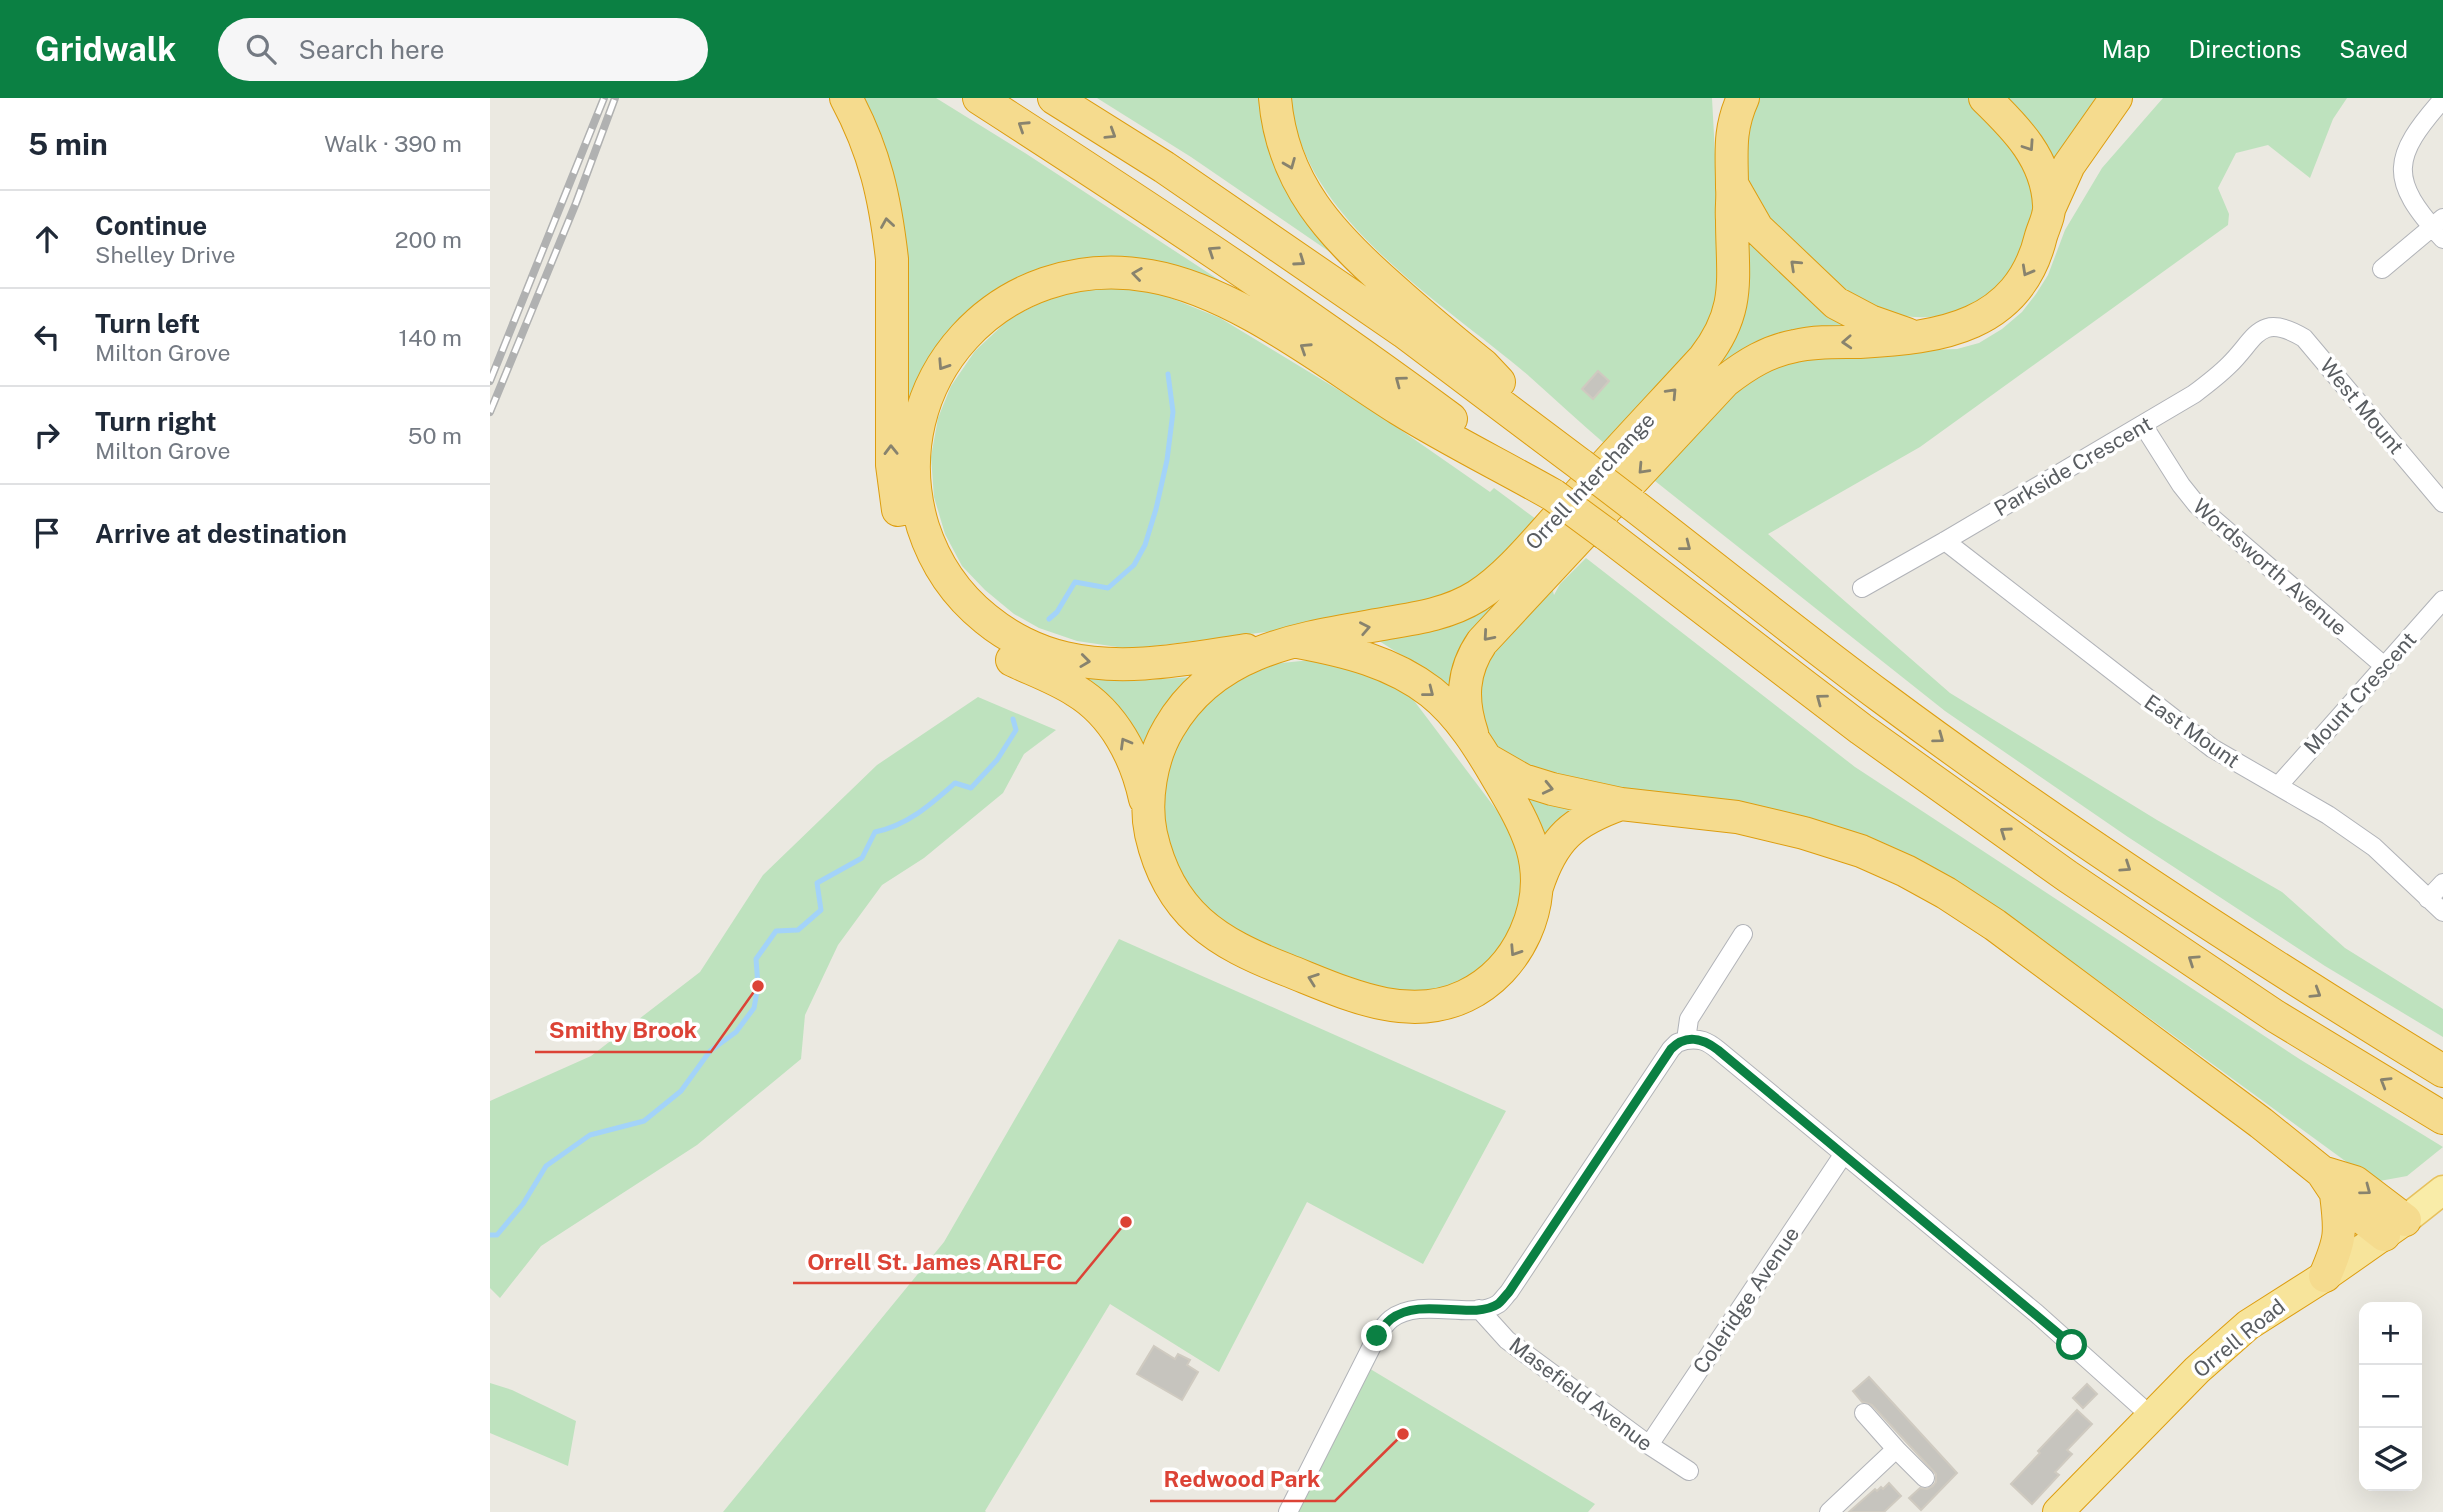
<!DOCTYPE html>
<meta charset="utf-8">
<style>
body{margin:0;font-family:"Public Sans",sans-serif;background:#f6f6f7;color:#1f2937}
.controls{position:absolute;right:21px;bottom:21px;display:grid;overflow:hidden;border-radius:14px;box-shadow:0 7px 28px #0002}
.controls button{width:63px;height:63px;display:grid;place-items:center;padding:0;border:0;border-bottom:2px solid #e0e1e3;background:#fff;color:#1f2937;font:35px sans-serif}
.stop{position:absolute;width:21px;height:21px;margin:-16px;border:5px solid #0b8043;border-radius:50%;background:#fff}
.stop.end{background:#0b8043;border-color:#fff;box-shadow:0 2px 7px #0008}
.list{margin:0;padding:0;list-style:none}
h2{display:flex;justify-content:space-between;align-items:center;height:91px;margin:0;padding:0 28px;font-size:30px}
h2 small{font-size:23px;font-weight:400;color:#747a83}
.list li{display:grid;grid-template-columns:46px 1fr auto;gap:21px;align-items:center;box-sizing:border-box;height:98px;padding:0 28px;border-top:2px solid #e0e1e3}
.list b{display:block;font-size:26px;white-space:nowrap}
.list p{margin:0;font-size:23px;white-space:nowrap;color:#747a83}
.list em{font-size:23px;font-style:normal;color:#747a83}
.icon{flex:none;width:38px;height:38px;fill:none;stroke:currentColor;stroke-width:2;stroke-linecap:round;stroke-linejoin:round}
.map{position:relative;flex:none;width:1953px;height:1414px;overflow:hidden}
header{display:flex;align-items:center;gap:42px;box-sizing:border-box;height:98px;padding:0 35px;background:#0b8043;color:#fff}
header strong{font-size:33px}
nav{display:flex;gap:38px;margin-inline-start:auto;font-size:24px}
.search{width:490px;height:63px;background:#f6f6f7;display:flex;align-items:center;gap:18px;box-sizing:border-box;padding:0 24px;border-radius:38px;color:#747a83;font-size:26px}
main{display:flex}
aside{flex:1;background:#fff}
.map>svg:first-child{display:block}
.green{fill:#bee2be}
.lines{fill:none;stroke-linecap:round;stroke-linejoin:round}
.stream{stroke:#a3d3f9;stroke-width:5}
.building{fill:#c6c4be;stroke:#cfcac0;stroke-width:2}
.minor-casing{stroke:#b1b3b8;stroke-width:20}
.primary-casing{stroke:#e7c15e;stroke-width:31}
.trunk-casing{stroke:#dd9d0f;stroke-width:32}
.motorway-casing{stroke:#dd9d0f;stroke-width:34}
.minor{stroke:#fff;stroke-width:18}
.primary{stroke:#f9eca8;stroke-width:28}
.trunk{stroke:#f7e49b;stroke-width:30}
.motorway{stroke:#f5db8e;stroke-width:32}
.rail-casing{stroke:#b0b1b1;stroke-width:8}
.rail{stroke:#fff;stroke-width:5;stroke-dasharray:16;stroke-linecap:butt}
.motorway-bridge-casing{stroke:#dd9d0f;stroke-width:34;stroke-linecap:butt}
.motorway-bridge{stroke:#f5db8e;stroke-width:32}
.oneway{stroke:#88836e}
.route{stroke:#0b8043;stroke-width:9}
.labels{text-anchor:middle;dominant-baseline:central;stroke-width:7;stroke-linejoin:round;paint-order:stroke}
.street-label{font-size:21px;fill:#595d61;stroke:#fff}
.leader{fill:none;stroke:#dc4336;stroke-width:2.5}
.callout-dot{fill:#dc4336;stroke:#fff;stroke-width:2.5}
.callout-label{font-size:23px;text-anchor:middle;font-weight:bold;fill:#dc4336;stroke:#fff;stroke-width:7;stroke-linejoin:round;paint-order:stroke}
</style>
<header>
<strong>Gridwalk</strong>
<div class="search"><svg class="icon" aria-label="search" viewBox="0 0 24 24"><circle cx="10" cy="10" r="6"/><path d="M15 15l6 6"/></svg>Search here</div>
<nav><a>Map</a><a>Directions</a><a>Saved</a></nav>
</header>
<main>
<aside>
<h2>5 min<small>Walk · 390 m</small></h2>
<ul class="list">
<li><svg class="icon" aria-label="ahead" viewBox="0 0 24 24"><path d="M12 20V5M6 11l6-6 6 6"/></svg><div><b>Continue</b><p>Shelley Drive</p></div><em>200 m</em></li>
<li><svg class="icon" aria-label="left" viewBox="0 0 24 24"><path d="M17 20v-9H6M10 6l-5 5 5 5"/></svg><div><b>Turn left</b><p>Milton Grove</p></div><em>140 m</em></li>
<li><svg class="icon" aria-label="right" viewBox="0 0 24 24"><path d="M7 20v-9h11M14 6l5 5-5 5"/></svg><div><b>Turn right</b><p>Milton Grove</p></div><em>50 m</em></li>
<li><svg class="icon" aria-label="arrive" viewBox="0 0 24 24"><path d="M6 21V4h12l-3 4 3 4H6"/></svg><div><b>Arrive at destination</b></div></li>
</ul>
</aside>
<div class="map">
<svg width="1953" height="1414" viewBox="0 0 1953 1414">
<rect width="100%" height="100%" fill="#ebe9e1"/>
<path class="green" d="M369,0H446L535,55L772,210L706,180L526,183L416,345Z
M607,0H772L869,174L701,59Z
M801,0H1222L1232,187L1217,234L1115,346C1089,324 1065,301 1040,279C957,207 810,121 801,0Z
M1265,0H1478C1503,24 1525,46 1539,79C1546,95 1543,119 1537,136C1512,213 1444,237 1372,206C1356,199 1327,166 1313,153C1301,142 1287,132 1278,120C1262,102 1250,71 1254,46C1256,31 1261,15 1265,0Z
M1514,0H1607L1562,63C1551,36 1536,19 1514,0Z
M1673,0H1857L1843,21L1820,80L1778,47L1746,55L1728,90L1739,116L1738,127L1430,349L1278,436L1460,595L1667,722L1792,794L1855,850L1953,911V939L1835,868L1638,739L1455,613L1160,379L1243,291L1288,265L1345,255L1467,251L1489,245L1512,231L1532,214L1546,196L1558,177L1575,132L1612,70Z
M1253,127L1364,230L1225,276L1221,270Z
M614,190L651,192L671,196L730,220L885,314L1000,394L1004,390L1050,424L994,480L911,517L641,551L587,543L549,530L524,516L495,492L472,468L455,436L444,399L441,359L448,320L461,288L485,253L516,224L532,214L565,198L582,193Z
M1096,460L1365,669L1811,962L1953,1049L1917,1078L1884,1084L1584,865L1535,838L1477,800L1021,663C1010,651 994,636 989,619C973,568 1031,521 1061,486L1064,497L1070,486Z
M1017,490L963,602L927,567L886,541Z
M842,560L919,596L1011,718L1028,748L1034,793L1014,849L971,886L942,897L906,898L755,842L701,797L684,766L673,728L672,684L683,647L729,589L781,566Z
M595,578L640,583L702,579L654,659L587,581Z
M488,599L566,632L534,656L513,695L434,760L392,787L348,847L315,917L311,961L207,1047L51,1148L10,1200L0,1190V1003L101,958L210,874L273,777L387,667Z
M1017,683L1099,709L1054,753Z
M629,841L1016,1013L933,1166L817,1104L729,1274L620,1206L495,1413L496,1414H233L454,1144Z
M872,1266L1105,1406L1098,1414H798Z
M0,1285L22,1292L86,1323L78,1368L0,1335Z"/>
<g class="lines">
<path class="stream" d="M559,521L567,514L585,484L618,490L644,467L655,447L666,411L677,362L683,314L678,276
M0,1137H7L33,1106L56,1068L100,1037L154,1023L191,993L220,953L246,934L264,910L268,888L266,861L286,833L308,832L331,812L327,785L372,760L385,734C418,727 440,707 465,685L481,690L507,662L526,632L523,621"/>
</g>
<path class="building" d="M1108,273L1119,283L1103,301L1092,291Z
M664,1248L685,1261L688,1256L700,1262L697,1267L708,1274L692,1302L647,1276Z
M1379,1279L1467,1375L1431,1412L1419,1400L1430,1390L1437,1391L1443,1388L1446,1384V1376L1382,1307L1372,1304L1363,1293Z
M1597,1286L1607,1296L1593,1310L1583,1300Z
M1587,1312L1602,1326L1577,1352L1582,1356L1565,1374L1569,1377L1542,1406L1521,1386L1550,1355L1548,1353Z
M1399,1385L1411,1398L1394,1414H1359L1385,1391L1387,1393L1391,1389L1393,1391Z"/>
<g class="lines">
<defs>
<path id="minor" d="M1953,1C1902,59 1897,81 1953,141
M1892,171L1953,120
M1653,327L1691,387L1707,407L1893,567
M1455,443L1722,650L1838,717L1884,749L1953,814
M1372,490L1455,443L1704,296C1716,287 1728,278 1739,267C1766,241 1769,213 1814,240L1953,405
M1788,688L1953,502
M1938,801L1953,785
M1196,942C1210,940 1217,943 1228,952L1546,1215L1661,1318
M989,1211L1017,1242L1159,1347L1199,1373
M1374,1315L1406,1351
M1159,1347L1353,1057
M798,1414L887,1238C891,1232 896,1225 901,1221C931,1198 982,1223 1008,1206C1012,1203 1015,1198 1019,1194L1181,951L1187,945L1196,942L1199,921L1253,836
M1339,1414L1406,1351L1435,1380"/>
<path id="primary" d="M1915,1122L1953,1092"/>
<path id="trunk" d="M1568,1414L1707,1272L1758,1227L1835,1178L1912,1124"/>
<path id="motorway" d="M356,0C385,54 395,100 402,161V367L408,412
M489,0C649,103 808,208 961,321
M564,0L674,69L914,234L1091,367
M785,0C792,85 841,137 903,191C932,217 962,242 993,267L1009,284
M1243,88L1267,130L1346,205L1380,223L1417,236
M1560,109L1579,67L1626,0
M1142,406C1226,471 1308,537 1393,600C1573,734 1762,856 1953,973
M1116,436L1371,631L1577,778L1785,918L1953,1020
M808,544C856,553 902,564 941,594C970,617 990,650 1008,681C1021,703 1034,724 1042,749C1059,807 1029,872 975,898C916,926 853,894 797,872C727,845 679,816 661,736C654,703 661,660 679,630C726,549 814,540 898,525C929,520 960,515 987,498C1020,477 1050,438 1077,409C1122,359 1168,310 1214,260C1252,211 1242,179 1242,122C1241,111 1243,100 1242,90C1242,55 1238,33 1253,0
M756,552C696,561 635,574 575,560C547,554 518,539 496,521C466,497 445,466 433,429C389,283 512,151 660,178C746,193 836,265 909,311C959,342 1012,368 1063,397
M522,562C543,572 566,580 586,593C624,616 646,659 655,701
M982,635C971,602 972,573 992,544L1235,283C1257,266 1278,253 1305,248C1326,243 1349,244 1370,244C1450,240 1529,229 1551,138C1554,128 1560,117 1559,107C1557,61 1526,30 1495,0
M998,662L1033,682L1062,691L1131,706L1247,719L1314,735L1371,753L1416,773L1456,795L1505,827L1771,1025L1832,1074L1852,1104L1894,1137
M1047,789C1063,740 1083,723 1131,706
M1832,1074L1865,1084L1915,1122
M1835,1178C1851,1141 1851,1135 1846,1096"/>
</defs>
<use href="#minor" class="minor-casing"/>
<use href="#primary" class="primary-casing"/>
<use href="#trunk" class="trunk-casing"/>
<use href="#motorway" class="motorway-casing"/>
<use href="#minor" class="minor"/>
<use href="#primary" class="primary"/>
<use href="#trunk" class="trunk"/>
<use href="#motorway" class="motorway"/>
<defs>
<path id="rail" d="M0,283L114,0
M0,314L86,105L125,0"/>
</defs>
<use href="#rail" class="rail-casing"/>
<use href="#rail" class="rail"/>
<defs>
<path id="motorway-bridge" d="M1091,367L1142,406
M1063,397L1116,436"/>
</defs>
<use href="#motorway-bridge" class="motorway-bridge-casing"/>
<use href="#motorway-bridge" class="motorway-bridge"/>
</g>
<defs><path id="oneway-chevron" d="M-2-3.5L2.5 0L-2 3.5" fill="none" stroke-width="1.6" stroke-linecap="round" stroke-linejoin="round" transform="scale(1.75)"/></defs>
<g class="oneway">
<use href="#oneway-chevron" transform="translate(533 28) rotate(-147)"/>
<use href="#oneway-chevron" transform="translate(621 36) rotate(32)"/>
<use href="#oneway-chevron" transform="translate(1539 48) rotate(56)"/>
<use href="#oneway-chevron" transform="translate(800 66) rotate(68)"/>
<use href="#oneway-chevron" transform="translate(397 125) rotate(-99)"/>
<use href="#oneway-chevron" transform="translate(723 153) rotate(-146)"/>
<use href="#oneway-chevron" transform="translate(810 163) rotate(35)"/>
<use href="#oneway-chevron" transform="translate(1305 167) rotate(-137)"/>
<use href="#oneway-chevron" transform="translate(1537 173) rotate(119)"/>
<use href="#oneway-chevron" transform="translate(647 176) rotate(-172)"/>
<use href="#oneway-chevron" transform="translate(1357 244) rotate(177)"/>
<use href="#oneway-chevron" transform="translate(815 250) rotate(-147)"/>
<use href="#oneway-chevron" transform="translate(453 267) rotate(123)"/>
<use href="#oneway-chevron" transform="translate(910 283) rotate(-143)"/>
<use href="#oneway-chevron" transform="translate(1182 295) rotate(-47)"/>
<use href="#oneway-chevron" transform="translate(401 352) rotate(-91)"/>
<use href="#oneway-chevron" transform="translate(1153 371) rotate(133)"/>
<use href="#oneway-chevron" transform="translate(1196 448) rotate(38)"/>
<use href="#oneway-chevron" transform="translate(875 530) rotate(-11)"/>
<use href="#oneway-chevron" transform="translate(998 538) rotate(131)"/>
<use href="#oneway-chevron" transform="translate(595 563) rotate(7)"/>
<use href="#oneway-chevron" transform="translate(939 594) rotate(38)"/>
<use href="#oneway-chevron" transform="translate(1331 601) rotate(-143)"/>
<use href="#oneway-chevron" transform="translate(1449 640) rotate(36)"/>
<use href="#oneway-chevron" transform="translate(635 645) rotate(-120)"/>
<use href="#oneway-chevron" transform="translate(1058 690) rotate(13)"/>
<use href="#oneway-chevron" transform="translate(1515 734) rotate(-145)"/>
<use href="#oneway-chevron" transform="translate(1636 769) rotate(34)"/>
<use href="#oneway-chevron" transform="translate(1025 853) rotate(123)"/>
<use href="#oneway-chevron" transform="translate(1703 862) rotate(-146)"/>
<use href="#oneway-chevron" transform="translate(823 881) rotate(-160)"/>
<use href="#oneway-chevron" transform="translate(1826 895) rotate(32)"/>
<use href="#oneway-chevron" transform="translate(1895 984) rotate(-149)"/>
<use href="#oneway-chevron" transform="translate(1876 1092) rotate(37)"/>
</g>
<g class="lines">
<path class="route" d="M887,1238C891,1232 896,1225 901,1221C931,1198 982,1223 1008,1206C1012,1203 1015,1198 1019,1194L1181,951C1196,936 1212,940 1228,952L1582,1247"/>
</g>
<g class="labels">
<g class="street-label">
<text transform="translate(1872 308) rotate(50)">West Mount</text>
<text transform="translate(1583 368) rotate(-30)">Parkside Crescent</text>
<text transform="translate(1100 383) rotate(-47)">Orrell Interchange</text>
<text transform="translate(1780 469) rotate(41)">Wordsworth Avenue</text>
<text transform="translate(1870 595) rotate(-48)">Mount Crescent</text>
<text transform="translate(1702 633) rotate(35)">East Mount</text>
<text transform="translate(1256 1202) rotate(-56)">Coleridge Avenue</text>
<text transform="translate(1749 1240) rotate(-39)">Orrell Road</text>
<text transform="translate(1091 1296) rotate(37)">Masefield Avenue</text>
</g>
</g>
<path class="leader" d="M268 888L221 954H45M636 1124L586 1185H303M913 1336L845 1403H660"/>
<g class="callout-dot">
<circle cx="268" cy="888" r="7"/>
<circle cx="636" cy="1124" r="7"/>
<circle cx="913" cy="1336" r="7"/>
</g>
<g class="callout-label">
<text x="133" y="940">Smithy Brook</text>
<text x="445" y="1172">Orrell St. James ARLFC</text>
<text x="752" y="1389">Redwood Park</text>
</g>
</svg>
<div class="controls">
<button>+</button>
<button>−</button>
<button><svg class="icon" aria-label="layers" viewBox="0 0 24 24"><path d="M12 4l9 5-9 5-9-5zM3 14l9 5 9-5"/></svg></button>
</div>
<div class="stop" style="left:1582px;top:1247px"></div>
<div class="stop end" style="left:887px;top:1238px"></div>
</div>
</main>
